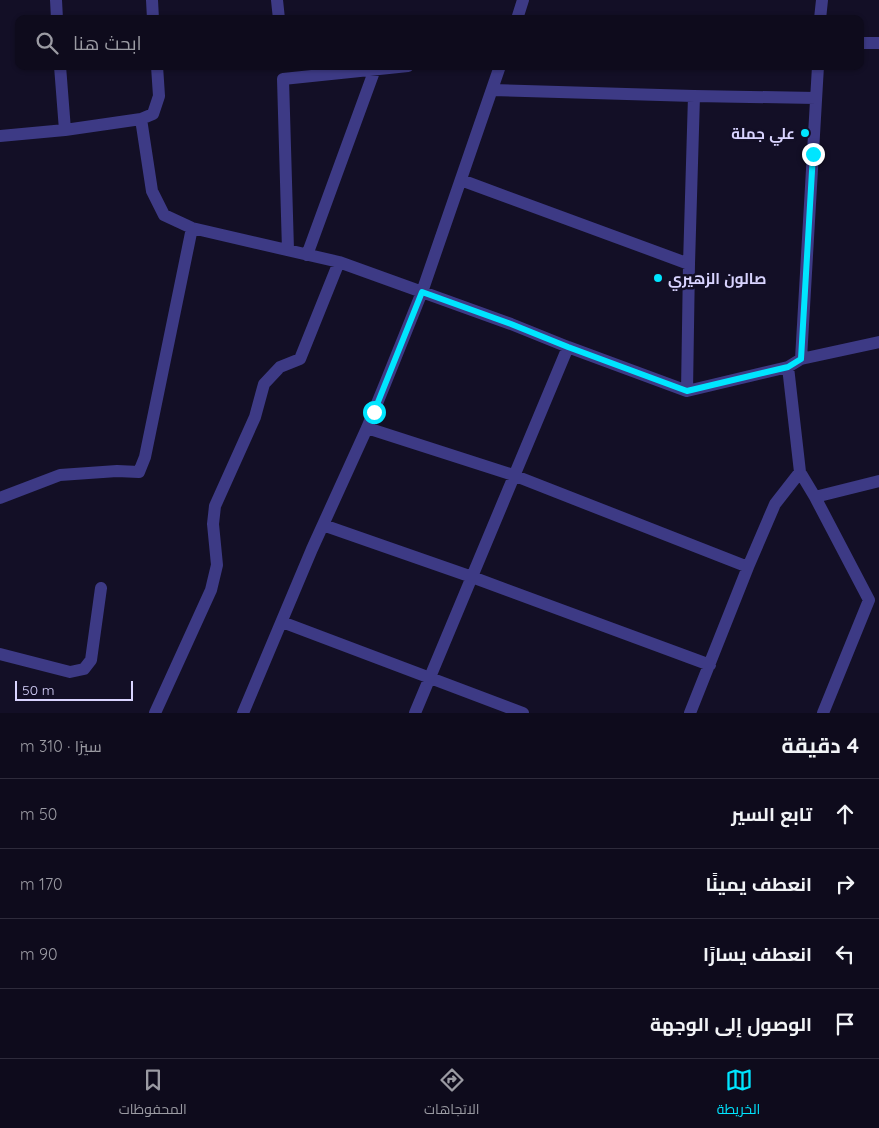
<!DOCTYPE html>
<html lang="ar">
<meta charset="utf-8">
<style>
body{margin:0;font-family:Quicksand,Cairo,sans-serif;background:#171425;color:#f1f3f6;direction:rtl}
.scale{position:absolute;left:15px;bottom:12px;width:118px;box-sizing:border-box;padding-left:5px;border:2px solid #d9d4ff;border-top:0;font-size:14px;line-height:18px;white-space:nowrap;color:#d9d4ff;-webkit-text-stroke:4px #130f26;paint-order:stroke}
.stop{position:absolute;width:15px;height:15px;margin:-11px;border:4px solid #00e5ff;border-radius:50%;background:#fff}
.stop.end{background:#00e5ff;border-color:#fff;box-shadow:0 1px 5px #0008}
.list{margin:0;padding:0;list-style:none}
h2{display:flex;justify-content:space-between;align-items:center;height:65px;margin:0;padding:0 20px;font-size:21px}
h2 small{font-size:16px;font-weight:400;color:#9b9ba3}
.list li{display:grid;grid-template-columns:32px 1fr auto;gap:15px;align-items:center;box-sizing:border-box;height:70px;padding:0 20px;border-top:1px solid #2e2b3b}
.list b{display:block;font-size:19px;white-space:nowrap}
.list em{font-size:16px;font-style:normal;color:#9b9ba3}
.icon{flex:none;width:28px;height:28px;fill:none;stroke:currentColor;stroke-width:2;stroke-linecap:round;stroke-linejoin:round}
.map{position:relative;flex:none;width:879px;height:713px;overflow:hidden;direction:ltr}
.search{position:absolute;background:#0e0b1c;box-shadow:0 1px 4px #0004;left:15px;right:15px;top:15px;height:55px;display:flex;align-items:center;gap:12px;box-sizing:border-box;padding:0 18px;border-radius:10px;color:#9b9ba3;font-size:19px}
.sheet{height:345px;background:#0e0b1c}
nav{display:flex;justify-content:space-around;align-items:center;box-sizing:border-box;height:70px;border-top:1px solid #2e2b3b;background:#0e0b1c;font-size:14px;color:#9b9ba3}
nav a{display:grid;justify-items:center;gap:2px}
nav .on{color:#00e5ff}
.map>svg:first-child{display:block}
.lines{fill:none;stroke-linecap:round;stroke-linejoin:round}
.minor{stroke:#3d3a85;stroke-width:12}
.route{stroke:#00e5ff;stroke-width:6}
.poi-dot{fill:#00e5ff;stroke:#130f26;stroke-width:2}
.labels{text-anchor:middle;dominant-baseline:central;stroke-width:5;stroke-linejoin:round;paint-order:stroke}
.poi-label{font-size:15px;font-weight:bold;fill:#d9d4ff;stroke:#130f26;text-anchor:end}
</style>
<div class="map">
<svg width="879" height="713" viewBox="0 0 879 713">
<rect width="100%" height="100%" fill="#130f26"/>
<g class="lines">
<path class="minor" d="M56,0L57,19
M152,0L153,19
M277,0L279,19
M517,19L523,0
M820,19L822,0
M860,43H879
M60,66L65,130
M492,90L694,96L816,98
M141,119L152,191L164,215L192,228L339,262L511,324L568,347L687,391L788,367L801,359L879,342
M0,136L65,130L141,119L153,114L159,96L157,66
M461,180L689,264
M288,250L283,79L408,66
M307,255L375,69
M801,359L818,66
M788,367L800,472L815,497L869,600L823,713
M687,391L689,264L694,96
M367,428L513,475L748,567
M815,497L879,481
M0,498L60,475L117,471L139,472L145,457L192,228
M323,525L472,577L710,665
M282,622L523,713
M0,654L70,672L84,669L91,660L101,588
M155,713L211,590L217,565L213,524L215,506L255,417L264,384L280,367L300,359L339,262
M243,713L312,549L367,428L387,379L422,292L500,66
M415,713L568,347
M690,713L748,567L775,504L800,472"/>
</g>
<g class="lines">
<path class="route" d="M374,412L422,292L511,324L568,347L687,391L788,367L801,359L813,154"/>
</g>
<g class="poi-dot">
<circle cx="805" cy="133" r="5"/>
<circle cx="658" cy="278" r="5"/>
</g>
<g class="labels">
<g class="poi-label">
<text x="795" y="133">علي جملة</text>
<text x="668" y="278" text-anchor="start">صالون الزهيري</text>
</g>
</g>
</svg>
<div class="scale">50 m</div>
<div class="stop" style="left:374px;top:412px"></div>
<div class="stop end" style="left:813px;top:154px"></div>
<div class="search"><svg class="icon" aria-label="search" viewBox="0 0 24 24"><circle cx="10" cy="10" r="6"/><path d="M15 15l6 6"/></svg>ابحث هنا</div>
</div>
<section class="sheet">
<h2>4 دقيقة<small>سيرًا · 310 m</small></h2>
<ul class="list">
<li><svg class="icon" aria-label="ahead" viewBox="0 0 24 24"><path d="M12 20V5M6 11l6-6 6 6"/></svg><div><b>تابع السير</b></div><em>50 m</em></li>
<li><svg class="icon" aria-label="right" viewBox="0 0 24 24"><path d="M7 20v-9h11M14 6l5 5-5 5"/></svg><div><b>انعطف يمينًا</b></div><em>170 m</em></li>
<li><svg class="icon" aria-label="left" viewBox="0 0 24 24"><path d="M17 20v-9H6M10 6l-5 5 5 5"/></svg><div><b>انعطف يسارًا</b></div><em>90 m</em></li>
<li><svg class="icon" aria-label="arrive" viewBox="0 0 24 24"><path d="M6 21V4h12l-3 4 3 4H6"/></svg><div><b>الوصول إلى الوجهة</b></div></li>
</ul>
</section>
<nav>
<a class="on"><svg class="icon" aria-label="map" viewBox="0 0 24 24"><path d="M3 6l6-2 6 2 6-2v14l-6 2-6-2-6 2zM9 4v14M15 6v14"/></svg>الخريطة</a>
<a><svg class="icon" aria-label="directions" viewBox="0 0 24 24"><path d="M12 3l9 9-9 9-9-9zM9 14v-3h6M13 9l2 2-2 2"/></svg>الاتجاهات</a>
<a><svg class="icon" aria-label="saved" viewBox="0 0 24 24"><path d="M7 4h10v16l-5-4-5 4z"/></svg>المحفوظات</a>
</nav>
